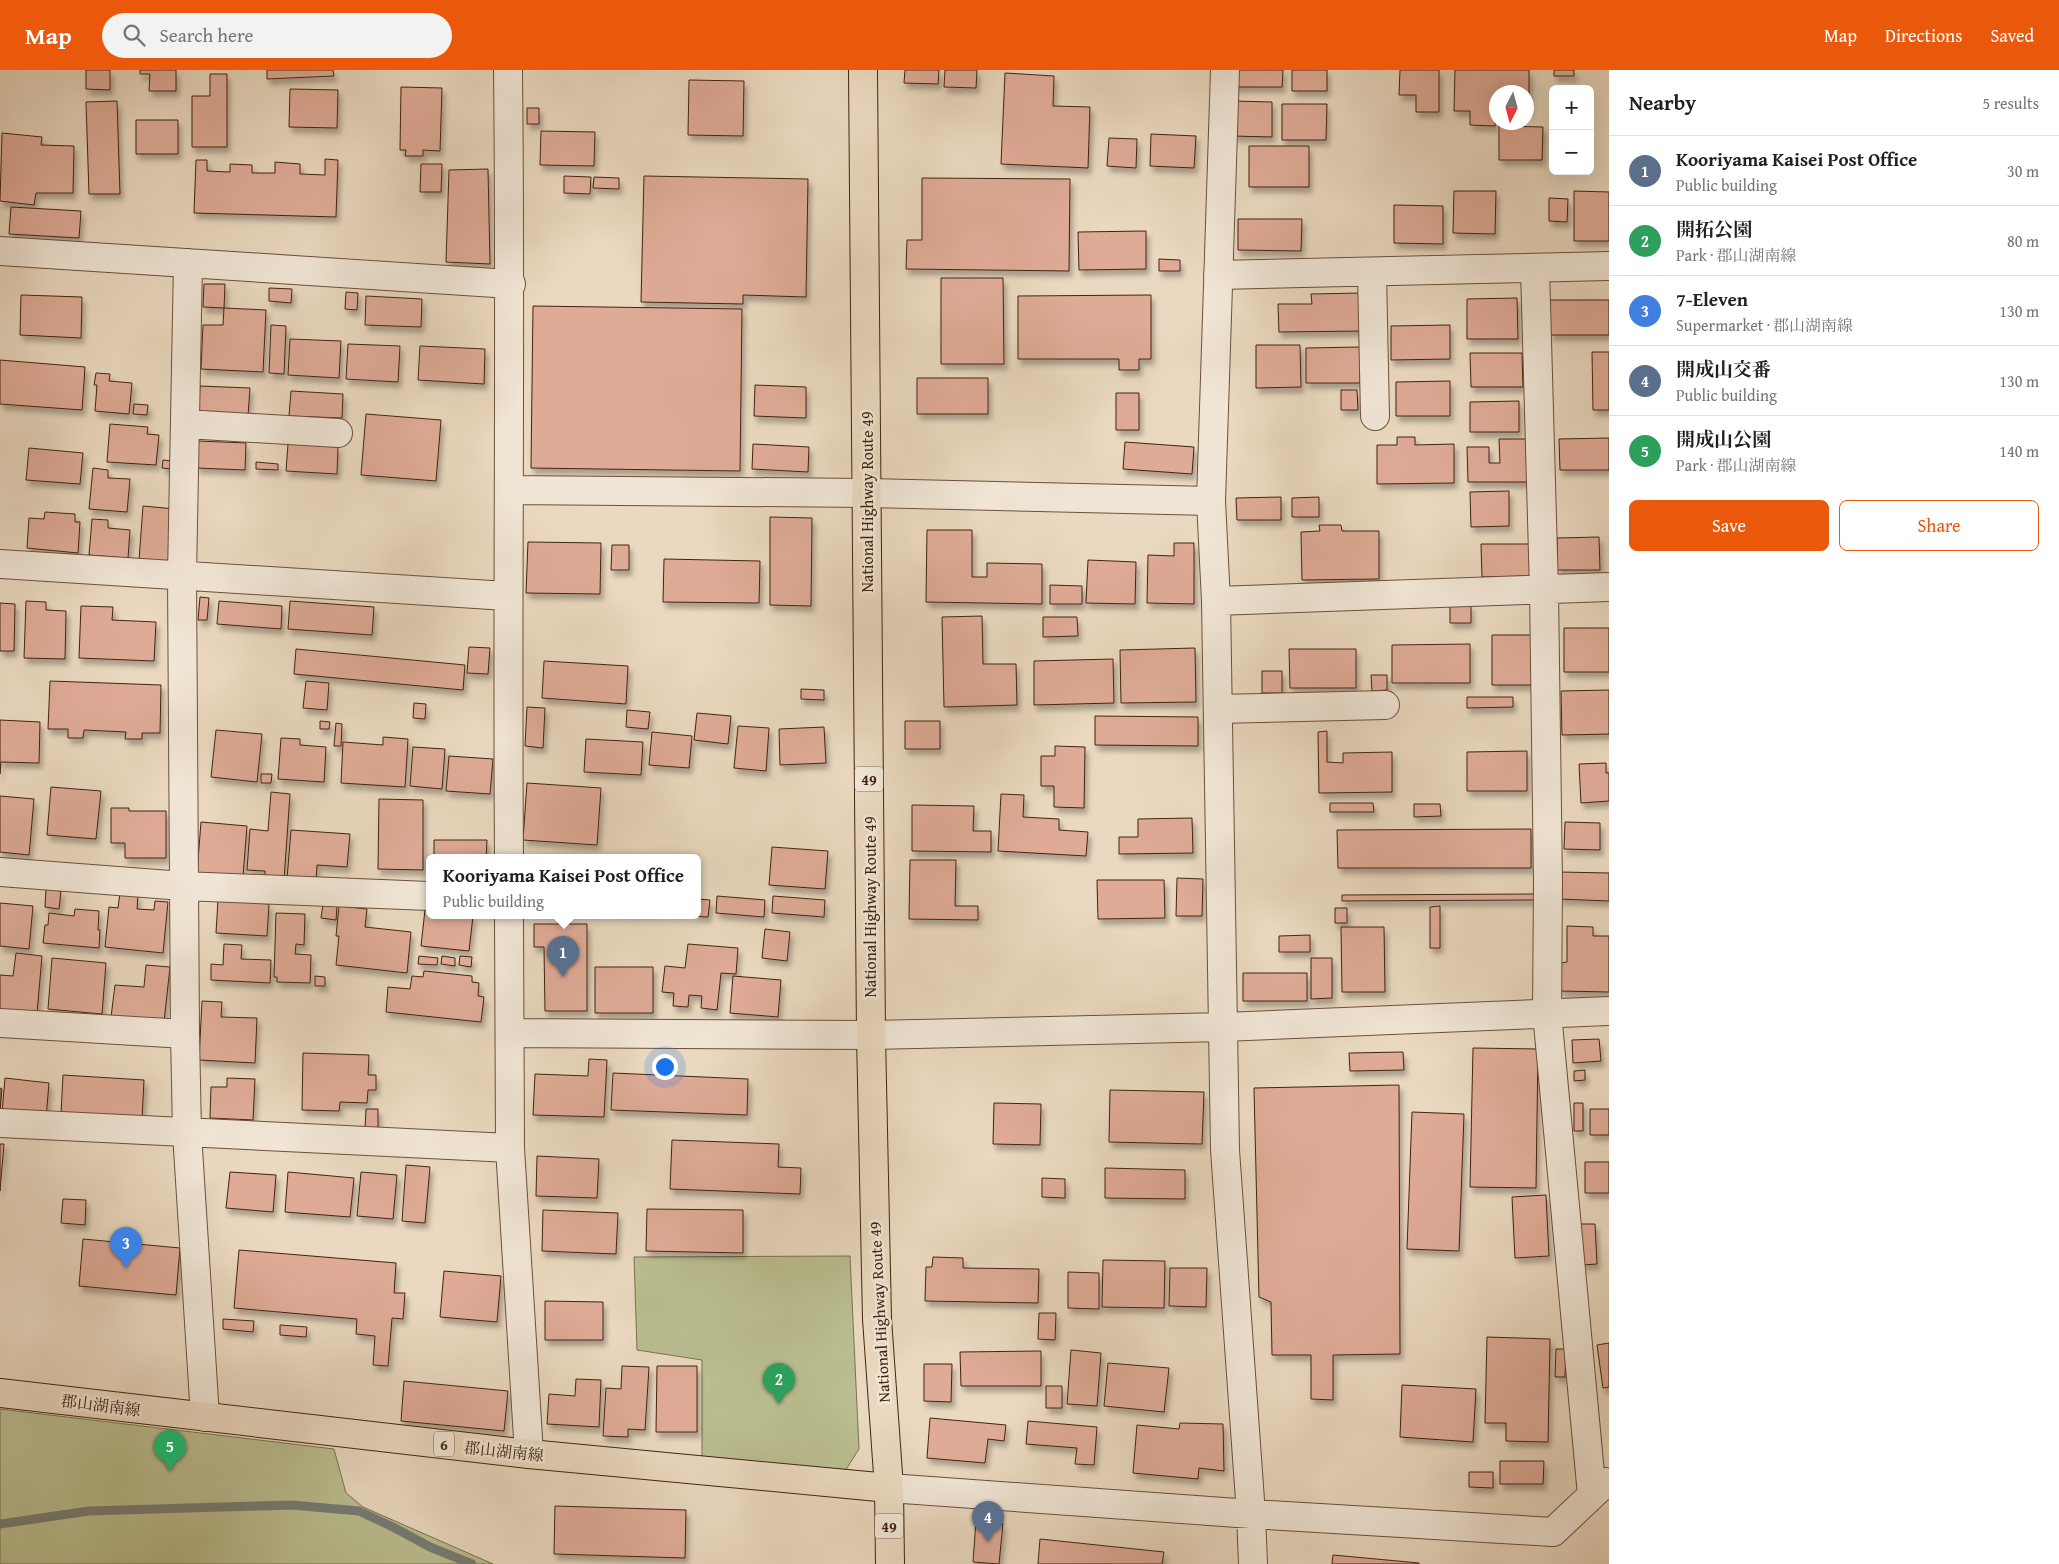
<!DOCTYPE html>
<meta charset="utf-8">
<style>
body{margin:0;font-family:"Gentium Book Plus","Noto Serif JP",serif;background:#f2f2f2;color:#202124}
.controls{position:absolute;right:15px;top:15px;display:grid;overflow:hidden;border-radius:8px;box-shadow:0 5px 20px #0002}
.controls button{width:45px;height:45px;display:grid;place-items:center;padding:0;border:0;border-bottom:1px solid #e0e0e0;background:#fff;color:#202124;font:25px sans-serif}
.compass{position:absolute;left:1489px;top:15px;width:45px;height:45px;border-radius:50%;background:#fff;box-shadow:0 5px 20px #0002;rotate:186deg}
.you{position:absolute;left:664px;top:996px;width:18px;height:18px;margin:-12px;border:4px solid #fff;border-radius:50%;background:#1a73e8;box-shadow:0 0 0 8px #1a73e833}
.badge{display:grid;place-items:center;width:32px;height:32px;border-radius:50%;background:#ea580c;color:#fff;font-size:16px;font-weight:700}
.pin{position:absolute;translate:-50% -41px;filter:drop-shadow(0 1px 2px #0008)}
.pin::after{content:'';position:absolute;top:26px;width:18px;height:15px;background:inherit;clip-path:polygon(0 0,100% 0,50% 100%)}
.popup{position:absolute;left:426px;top:784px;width:275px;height:65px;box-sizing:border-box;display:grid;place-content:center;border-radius:8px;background:#fff;filter:drop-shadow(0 1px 4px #0005);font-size:16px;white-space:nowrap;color:#757577}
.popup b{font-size:19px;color:#202124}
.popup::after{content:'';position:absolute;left:50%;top:100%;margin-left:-10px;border:10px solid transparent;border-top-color:#fff}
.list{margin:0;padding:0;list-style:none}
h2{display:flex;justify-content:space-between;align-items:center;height:65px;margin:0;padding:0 20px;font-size:21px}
h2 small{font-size:16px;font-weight:400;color:#757577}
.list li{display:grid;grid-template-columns:32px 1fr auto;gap:15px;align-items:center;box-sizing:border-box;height:70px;padding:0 20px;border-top:1px solid #e0e0e0}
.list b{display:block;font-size:19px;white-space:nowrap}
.list p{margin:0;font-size:16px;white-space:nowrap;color:#757577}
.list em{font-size:16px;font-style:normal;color:#757577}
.actions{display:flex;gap:10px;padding:15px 20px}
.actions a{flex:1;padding:11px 0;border:1px solid #ea580c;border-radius:8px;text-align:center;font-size:18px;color:#ea580c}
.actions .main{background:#ea580c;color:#fff}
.icon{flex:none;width:28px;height:28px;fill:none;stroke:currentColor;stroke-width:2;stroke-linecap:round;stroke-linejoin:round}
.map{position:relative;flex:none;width:1609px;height:1494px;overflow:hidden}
header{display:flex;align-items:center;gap:30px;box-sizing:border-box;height:70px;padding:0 25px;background:#ea580c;color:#fff}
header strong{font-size:24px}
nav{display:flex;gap:28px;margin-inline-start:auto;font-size:18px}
.search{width:350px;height:45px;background:#f2f2f2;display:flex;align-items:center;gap:12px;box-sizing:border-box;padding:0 18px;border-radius:28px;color:#757577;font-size:19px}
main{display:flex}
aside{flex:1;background:#fff}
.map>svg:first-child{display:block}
.green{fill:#babe90;stroke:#7e7050}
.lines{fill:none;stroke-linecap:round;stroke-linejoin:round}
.stream{stroke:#767d75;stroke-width:9}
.building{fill:#dfab97;stroke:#422310;filter:url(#shadow)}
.minor-casing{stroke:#6c503c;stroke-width:30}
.primary-casing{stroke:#422310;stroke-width:30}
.trunk-casing{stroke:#422310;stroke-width:30}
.minor{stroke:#f1e6d6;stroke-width:28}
.primary{stroke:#ead9c0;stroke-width:28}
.trunk{stroke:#ead9c0;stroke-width:28}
.labels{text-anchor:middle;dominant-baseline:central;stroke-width:5;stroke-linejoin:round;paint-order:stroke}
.shield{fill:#f1e6d6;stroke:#765e4b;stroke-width:1}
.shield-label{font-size:15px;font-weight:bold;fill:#422310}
.street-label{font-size:16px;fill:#422310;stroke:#f1e6d6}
</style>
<header>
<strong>Map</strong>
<div class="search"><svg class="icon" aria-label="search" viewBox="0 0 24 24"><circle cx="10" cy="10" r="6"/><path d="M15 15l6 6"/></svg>Search here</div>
<nav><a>Map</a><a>Directions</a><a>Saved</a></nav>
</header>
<main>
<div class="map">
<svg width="1609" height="1494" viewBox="0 0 1609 1494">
<defs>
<filter id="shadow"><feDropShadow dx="3" dy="5.5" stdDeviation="2.5" flood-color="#0004"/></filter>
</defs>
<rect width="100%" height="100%" fill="#ead9c0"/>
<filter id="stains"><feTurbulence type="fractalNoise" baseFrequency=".004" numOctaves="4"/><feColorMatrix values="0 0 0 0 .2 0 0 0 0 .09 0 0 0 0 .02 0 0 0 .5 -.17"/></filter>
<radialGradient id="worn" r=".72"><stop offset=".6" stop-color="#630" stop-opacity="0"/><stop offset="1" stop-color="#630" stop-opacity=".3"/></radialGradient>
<path class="green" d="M850,1186L859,1379L845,1401L702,1392V1290L637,1280L634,1187Z
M0,1339L334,1379L346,1423L363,1437L493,1494H0Z"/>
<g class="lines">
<path class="stream" d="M0,1454L89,1441L292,1435L359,1441L393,1457L430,1477L472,1494"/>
</g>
<path class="building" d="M86,0H110V20L86,19Z
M140,0H176V21H149L150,4H140Z
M267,0H333L334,6L267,9Z
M905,0H939L938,14L904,13Z
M945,0H977L976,18L944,17Z
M1234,0H1283L1282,17H1233Z
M1292,0H1327V21H1292Z
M1400,0H1439V42H1416V25H1399Z
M1455,0H1529V42L1526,41V22H1496L1495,56L1470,55V41H1454Z
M1554,0H1574V6H1554Z
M1005,3L1054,6L1053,36L1090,37L1088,98L1001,94Z
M210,4H227V77H192V26H210Z
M689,10L744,11L743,66L688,65Z
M401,17L442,18L440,81L423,80V86H405L406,80H400Z
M290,19L338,20L337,58L289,57Z
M117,31L120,124H89L86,32Z
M1233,31L1272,32V67L1233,66Z
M1282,34H1327L1326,70H1282Z
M527,38H539V54H527Z
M136,50H178V84H136Z
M1499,56L1543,57L1542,90H1499Z
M541,61L595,62L594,96L540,95Z
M2,63L42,67L41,75L74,76L73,123H36L34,135L0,131Z
M1151,64L1196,66L1194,98L1150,96Z
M1109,68L1137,69L1136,98L1107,96Z
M1249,76H1309V117H1249Z
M325,89L338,90L336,147L194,143L196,90H207V101L230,102V94L252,95V103H275V92L300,94V104L325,105Z
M421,94H442L441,122H420Z
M488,99L490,194L446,192L449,100Z
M564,106L591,107L590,124L564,123Z
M644,106L808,109L806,227L743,225V234L641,232Z
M594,107L619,108V119L593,118Z
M922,108L1070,109L1069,201L906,199L907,170H922Z
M1454,121H1496L1495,164L1453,163Z
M1574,121L1609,122V171H1574Z
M1549,128L1568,129L1567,152L1549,151Z
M1394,135L1443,136V174L1394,173Z
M11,137L81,141L79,168L9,164Z
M1238,149H1302L1301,181L1238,180Z
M1146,161V199L1079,200L1078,162Z
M1159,189L1180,190V201H1159Z
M941,208H1003L1004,294H941Z
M204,214H225L224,238L203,237Z
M269,218L292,219L291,233L269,231Z
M346,222L358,223L357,240L345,239Z
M1362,223L1363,261L1279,262L1278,234H1312L1311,224Z
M21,225L82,227L81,268L20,265Z
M1151,225V289H1139V300H1119V289H1018V226Z
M366,226L422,229L421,257L365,255Z
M1517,228L1518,269H1467V229Z
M1550,230H1609V265H1550Z
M533,236L742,239L740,401L531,398Z
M224,238L266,240L263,302L201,299L203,255H223Z
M271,255L286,256L284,304L269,303Z
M1450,255V289L1391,290V256Z
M290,269L341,271L339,308L288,305Z
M348,274L400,276L398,312L346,309Z
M1256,275H1300L1301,317L1256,318Z
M420,276L485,279L484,314L418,310Z
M1360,277V313H1306V278Z
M1592,282H1609V340H1593Z
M1470,283H1522L1523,317H1471Z
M0,290L85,297L82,340L0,334Z
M96,303L110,304L109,311L132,313L129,344L95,341L97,315H94Z
M917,308H988V344H917Z
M1450,311V346H1396V312Z
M755,315L806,317V348L754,346Z
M200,316L250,318L248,346L198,343Z
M1341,320H1357L1358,340H1341Z
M291,321L343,324L342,348L289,346Z
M1116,323H1139V360H1116Z
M1519,331V362H1470V332Z
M134,334L148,335L147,345L133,344Z
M366,344L441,350L436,411L361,405Z
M110,354L148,357L147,364L159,365L156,395L107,392Z
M1397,367H1415V375L1454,374V413L1377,414V375H1397Z
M1609,368V400H1560L1559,369Z
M1499,369H1528V412H1468L1467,377H1489V393H1500Z
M198,371L246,373L245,400L197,398Z
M1125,372L1194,377L1192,404L1123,399Z
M288,374L338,376L337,404L286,401Z
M753,374L809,377L808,402L752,399Z
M29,378L83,383L80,414L26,410Z
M163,390L172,391V399L162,398Z
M256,392L278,394V400L256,399Z
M93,398L108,400V408L130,409L127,442L89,439Z
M1509,421V456L1471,457L1470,422Z
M1281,427V450H1237L1236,428Z
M1319,427V447H1292V428Z
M143,436L175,439L170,493L139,490Z
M45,442L75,444V452H80L78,483L27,478L29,448L44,449Z
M770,447L812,448L811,536L770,535Z
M92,449L108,450V458L130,460L128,488L89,485Z
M1319,455H1341L1342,461H1379V509L1302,510L1301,462L1320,461Z
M927,460H972V507H987V493L1042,494V534L926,532Z
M1599,467L1600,500H1557V468Z
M528,472L601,473L600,524L526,523Z
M1174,473H1194V534L1147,533L1148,485L1174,486Z
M1481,474H1530V506L1482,507Z
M612,475H629V500H611Z
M664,489L760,491L759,533L663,532Z
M1088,490L1136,492L1135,534L1086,533Z
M1050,515L1082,516V534H1050Z
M200,527L209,528L207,550H198Z
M26,531L46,532V540L66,541L65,589L24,588Z
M219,531L282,536L281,559L217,554Z
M290,531L374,537L372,565L288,559Z
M0,533L15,534L14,581H0Z
M1450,535H1471V553H1450Z
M81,536L113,537L112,550L156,552L154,591L79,588Z
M982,546L983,594H1016L1017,635L944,637L942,547Z
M1043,547H1077L1078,566L1043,567Z
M1564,558H1609V602H1564Z
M1492,565H1533V615H1492Z
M1470,574V613H1392V575Z
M469,577L490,578L488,604L467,603Z
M1195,578L1196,632L1121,633L1120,580Z
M296,579L465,595L463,620L294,604Z
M1289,579H1356V618H1290Z
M1113,589L1114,633L1034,635V591Z
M544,591L628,596L626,634L542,628Z
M1262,601H1282V623H1262Z
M1371,605H1387V620L1372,621Z
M50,611L161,615L160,663H142V669H125L126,662L84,660L83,668H68V659H48Z
M306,611L329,613L327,640L303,638Z
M801,619L824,620V630L801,629Z
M1609,620V664L1562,665L1561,621Z
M1467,627H1513V637L1467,638Z
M414,633L426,634L425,649L413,648Z
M527,637L545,638L543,678L525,676Z
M627,640L650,642L648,659L626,657Z
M697,643L731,646L728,674L694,670Z
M1095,646L1198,647V676L1095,675Z
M0,650L40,652L39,693L1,692L0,704Z
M320,651L330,652L329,659H320Z
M905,651H940V679H905Z
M336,653L342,654L341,676H334Z
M738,656L769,658L766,701L734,698Z
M824,657L826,693L780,695L779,659Z
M216,660L262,664L257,712L211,707Z
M1327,661V692L1343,693V683L1392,682V722L1319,723L1318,662Z
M652,662L692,666L689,698L649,695Z
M383,667L408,669L405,717L341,713L343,672L383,675Z
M281,668L300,669V675L326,677L324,712L278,709Z
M586,669L643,672L641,705L584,702Z
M1055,676L1085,677L1084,738L1054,737V716H1041V686H1055Z
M413,677L445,679L442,719L410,716Z
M1527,681V721H1467V682Z
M449,686L493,689L490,724L446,721Z
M1606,693V703H1609V731L1581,733L1579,694Z
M261,704H272L271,713H261Z
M527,713L601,718L597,775L523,770Z
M51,717L101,721L96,769L47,765Z
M271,722L290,724L284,810L265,809V801L247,800L250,759L268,761Z
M1001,724L1024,725L1023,747L1059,749V760L1088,762L1086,786L998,781Z
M0,726L34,729L29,785L0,782Z
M379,729L423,730V800L378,799Z
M1330,733H1373L1374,742H1330Z
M1414,734H1440L1441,746L1414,747Z
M912,735L974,736L973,761H991V782L912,781Z
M111,738H129V741H166V788H125V773H111Z
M1192,748L1193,783L1119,784V767H1138V749Z
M201,752L247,756L243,806L197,803Z
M1565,752L1600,753V780L1564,779Z
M1531,759V798H1338L1337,760Z
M291,760L350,764L347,797L317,795L316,811L287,809Z
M434,770H487L486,788H434Z
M772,777L828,781L825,819L769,815Z
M910,790H956L955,836H978V850L909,849Z
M1560,802L1609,803V831L1559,829Z
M1177,808L1203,809L1202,846H1176Z
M1097,810H1164L1165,848L1098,849Z
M46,819L61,821L59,839L45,837Z
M120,823L138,825L137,839L154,840L155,831L168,832L163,883L105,877L109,837L118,838Z
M1534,824V830L1342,831V825Z
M717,826L765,830L764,847L716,843Z
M773,826L825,830L824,847L772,843Z
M697,829L710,830L708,847L689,846H697Z
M218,830L269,834L267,866L216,863Z
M0,833L33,836L29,879L0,876Z
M323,834L337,835L336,850L321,848Z
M339,836L367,839L365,857L411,862L407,903L336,895L339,866H336Z
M1440,836V878H1430V837Z
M1335,838H1347V853H1335Z
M75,839L99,841L98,860H100L99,878L43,873L45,855H48L49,843L74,846Z
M425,840L429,841V846H473L469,881L421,876Z
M276,843L305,844L304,875L296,874L295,884L311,885L310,913L277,912V907H274Z
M534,854H587V941H545L544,877H534Z
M1567,856L1593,857V866H1609V922L1560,921V893L1567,892Z
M1341,857H1384L1385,922H1342Z
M765,859L790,862L787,891L762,888Z
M1310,865V882H1279V866Z
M224,874L242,875L241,889L271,890L270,913L211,910V894L223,895Z
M688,874L738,878L736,904L721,903L717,940L701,938L702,926L689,925L688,937L673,936L674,923L662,922L665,896L685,898Z
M16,883L42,886L37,943L0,939V905L13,906Z
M419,886L438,888L437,895L418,894Z
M442,886L455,888V896L441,894Z
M460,886L472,887L471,897L459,895Z
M52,888L106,893L102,944L48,939Z
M1311,888H1332V928L1311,929Z
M146,895L170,897L164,952L111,947L115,915L144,917Z
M595,897H653V943H595Z
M424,901L472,906V912L479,913L478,926L484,927L481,952L386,942L388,917L410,919L412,906L423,907Z
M1243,903H1307V931H1243Z
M315,906L325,907V916H315Z
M733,906L781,910L778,947L730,943Z
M202,931L222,932L221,947L257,948L255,993L199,990Z
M1599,969L1601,991L1573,993L1572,970Z
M1473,978L1538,979L1536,1118L1470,1117Z
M1403,982L1404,1000L1350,1001L1349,983Z
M303,983L369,985L368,1005H376V1020H368L367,1033L340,1032L339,1041L302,1040Z
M589,989L607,990L604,1047L533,1045L535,1004L588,1006Z
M1585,1000V1010L1574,1011V1001Z
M613,1003L748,1009L747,1045L611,1040Z
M63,1005L144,1010L142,1049L61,1044Z
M5,1008L49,1013L46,1048L2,1043Z
M227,1008L255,1009L253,1050L210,1048L211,1017H227Z
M1399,1015L1400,1284L1333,1285V1330L1311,1329V1285H1272L1271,1232L1259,1227L1254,1018Z
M0,1018L2,1019L0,1041Z
M1110,1020L1204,1022L1202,1074L1109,1072Z
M994,1033L1041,1034L1040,1075L993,1074Z
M1574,1033H1583V1061H1574Z
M366,1039H378V1060H365Z
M1590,1039H1609V1065H1590Z
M1412,1042L1464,1044L1459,1181L1407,1179Z
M672,1070L779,1074L778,1097L801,1098L800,1124L670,1119Z
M0,1074H4L0,1121Z
M537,1086L599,1089L597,1128L536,1126Z
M1585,1092H1609V1123H1585Z
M406,1095L430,1097L425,1153L402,1151Z
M1105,1098L1185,1100V1129L1105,1128Z
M230,1102L276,1105L273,1142L226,1138Z
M288,1102L354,1108L350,1147L285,1142Z
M361,1102L397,1105L393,1149L357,1146Z
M1042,1108L1065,1109V1128L1042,1127Z
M1546,1125L1549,1186L1515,1188L1512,1127Z
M63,1129L86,1130L85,1155L61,1153Z
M647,1139L743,1140V1183L646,1181Z
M543,1140L618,1143L616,1184L542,1181Z
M1580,1154H1595L1597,1194L1582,1195Z
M83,1169L180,1178L176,1225L79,1216Z
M239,1180L396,1193L394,1223H405L403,1249L392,1248L388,1296L373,1295L375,1266L356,1264L357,1249L234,1238Z
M933,1187L963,1188V1198L1039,1199L1038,1233L925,1231L926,1197H932Z
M1103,1190L1165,1191L1164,1238L1102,1237Z
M1170,1198H1207L1206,1237L1169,1236Z
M444,1201L501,1206L497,1252L440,1247Z
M1068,1202L1099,1203V1239L1068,1238Z
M545,1231L603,1232V1270H545Z
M1039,1243H1056L1055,1270L1038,1269Z
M223,1249L254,1251L253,1262L223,1259Z
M280,1255L307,1257L306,1267L280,1265Z
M1487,1267L1550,1269L1548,1372L1506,1371V1353H1485Z
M1609,1273V1317L1603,1318L1597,1275Z
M1556,1279H1566L1565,1307H1555Z
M1071,1280L1101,1283L1097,1336L1067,1334Z
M1041,1281V1316H961L960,1282Z
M1108,1293L1169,1298L1164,1342L1104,1336Z
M924,1294H952L951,1332L924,1331Z
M622,1296L649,1297L645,1360L628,1359V1367L603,1366L606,1318L621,1319Z
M657,1296H697V1362H656Z
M576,1309L601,1310L599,1357L547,1354L549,1324L575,1326Z
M404,1311L508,1321L504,1361L401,1351Z
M1402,1315L1476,1319L1473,1372L1400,1367Z
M1046,1316H1062V1338H1046Z
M930,1348L1006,1355L1004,1371L988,1369L985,1393L927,1388Z
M1028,1351L1097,1357L1094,1395L1075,1394L1077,1378L1026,1374Z
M1180,1353L1223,1354L1224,1401L1199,1398L1198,1409L1133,1403L1137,1355L1179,1359Z
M1500,1391H1544L1543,1414H1500Z
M1469,1402H1493V1418L1469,1417Z
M555,1436L686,1440L685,1488L554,1484Z
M976,1451L1003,1453L999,1494L973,1492Z
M1040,1469L1164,1482L1162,1494H1038Z
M1333,1485L1419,1493V1494H1332Z"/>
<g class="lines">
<defs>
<path id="minor" d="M508,0C511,263 507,525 509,788
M1225,0L1211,431L1216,531L1225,1080L1251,1444L1253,1494
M0,181L511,214
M188,193L182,506L185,964L187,1063L205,1347
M1535,198L1544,520L1548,813L1547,943L1592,1425
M1372,202L1375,346
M1218,205L1609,196
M185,354L338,363
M509,420L868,423L1211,431
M0,494L507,526
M1216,531L1609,517
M1218,639L1385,635
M0,802L183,816L429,826
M509,846L510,1078L529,1384
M0,953L185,964
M510,963L871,965L1224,957L1609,941
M0,1053L510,1078
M889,1418L1251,1444L1553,1462L1606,1412"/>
<path id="primary" d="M0,1323L529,1384L889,1418"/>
<path id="trunk" d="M863,0L871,965L877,1249L889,1418L890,1494"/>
</defs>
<use href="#minor" class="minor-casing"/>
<use href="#primary" class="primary-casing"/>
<use href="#trunk" class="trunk-casing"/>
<use href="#minor" class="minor"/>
<use href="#primary" class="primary"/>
<use href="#trunk" class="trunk"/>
</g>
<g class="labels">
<g class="shield">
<rect x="855" y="696.5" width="28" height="25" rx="4"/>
<rect x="434" y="1361.5" width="20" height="25" rx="4"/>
<rect x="875" y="1443.5" width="28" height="25" rx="4"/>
</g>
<g class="shield-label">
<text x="869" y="709">49</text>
<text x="444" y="1374">6</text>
<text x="889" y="1456">49</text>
</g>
<g class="street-label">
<text transform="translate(867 432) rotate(-90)">National Highway Route 49</text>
<text transform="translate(870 837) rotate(-90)">National Highway Route 49</text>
<text transform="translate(879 1242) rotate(-93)">National Highway Route 49</text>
<text transform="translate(101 1335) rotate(7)">郡山湖南線</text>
<text transform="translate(504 1381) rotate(6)">郡山湖南線</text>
</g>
</g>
<rect width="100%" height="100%" filter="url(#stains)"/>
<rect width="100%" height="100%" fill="url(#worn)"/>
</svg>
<div class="controls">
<button>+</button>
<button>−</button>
</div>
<svg class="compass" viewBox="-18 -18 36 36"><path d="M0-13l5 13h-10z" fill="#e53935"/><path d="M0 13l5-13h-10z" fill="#757577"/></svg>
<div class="you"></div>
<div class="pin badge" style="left:563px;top:907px;background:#5c6f8a">1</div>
<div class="popup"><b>Kooriyama Kaisei Post Office</b>Public building</div>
<div class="pin badge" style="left:779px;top:1334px;background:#2e9e5b">2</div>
<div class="pin badge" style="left:126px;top:1198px;background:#3f7fe0">3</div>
<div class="pin badge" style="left:988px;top:1472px;background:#5c6f8a">4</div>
<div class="pin badge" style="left:170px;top:1401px;background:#2e9e5b">5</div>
</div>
<aside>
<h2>Nearby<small>5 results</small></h2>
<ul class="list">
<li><span class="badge" style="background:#5c6f8a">1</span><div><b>Kooriyama Kaisei Post Office</b><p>Public building</p></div><em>30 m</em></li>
<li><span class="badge" style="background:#2e9e5b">2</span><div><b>開拓公園</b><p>Park · 郡山湖南線</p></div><em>80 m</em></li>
<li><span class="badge" style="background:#3f7fe0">3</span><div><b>7-Eleven</b><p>Supermarket · 郡山湖南線</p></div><em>130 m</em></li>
<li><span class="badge" style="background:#5c6f8a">4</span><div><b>開成山交番</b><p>Public building</p></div><em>130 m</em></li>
<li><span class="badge" style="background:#2e9e5b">5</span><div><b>開成山公園</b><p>Park · 郡山湖南線</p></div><em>140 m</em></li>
</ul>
<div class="actions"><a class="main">Save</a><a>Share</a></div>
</aside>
</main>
